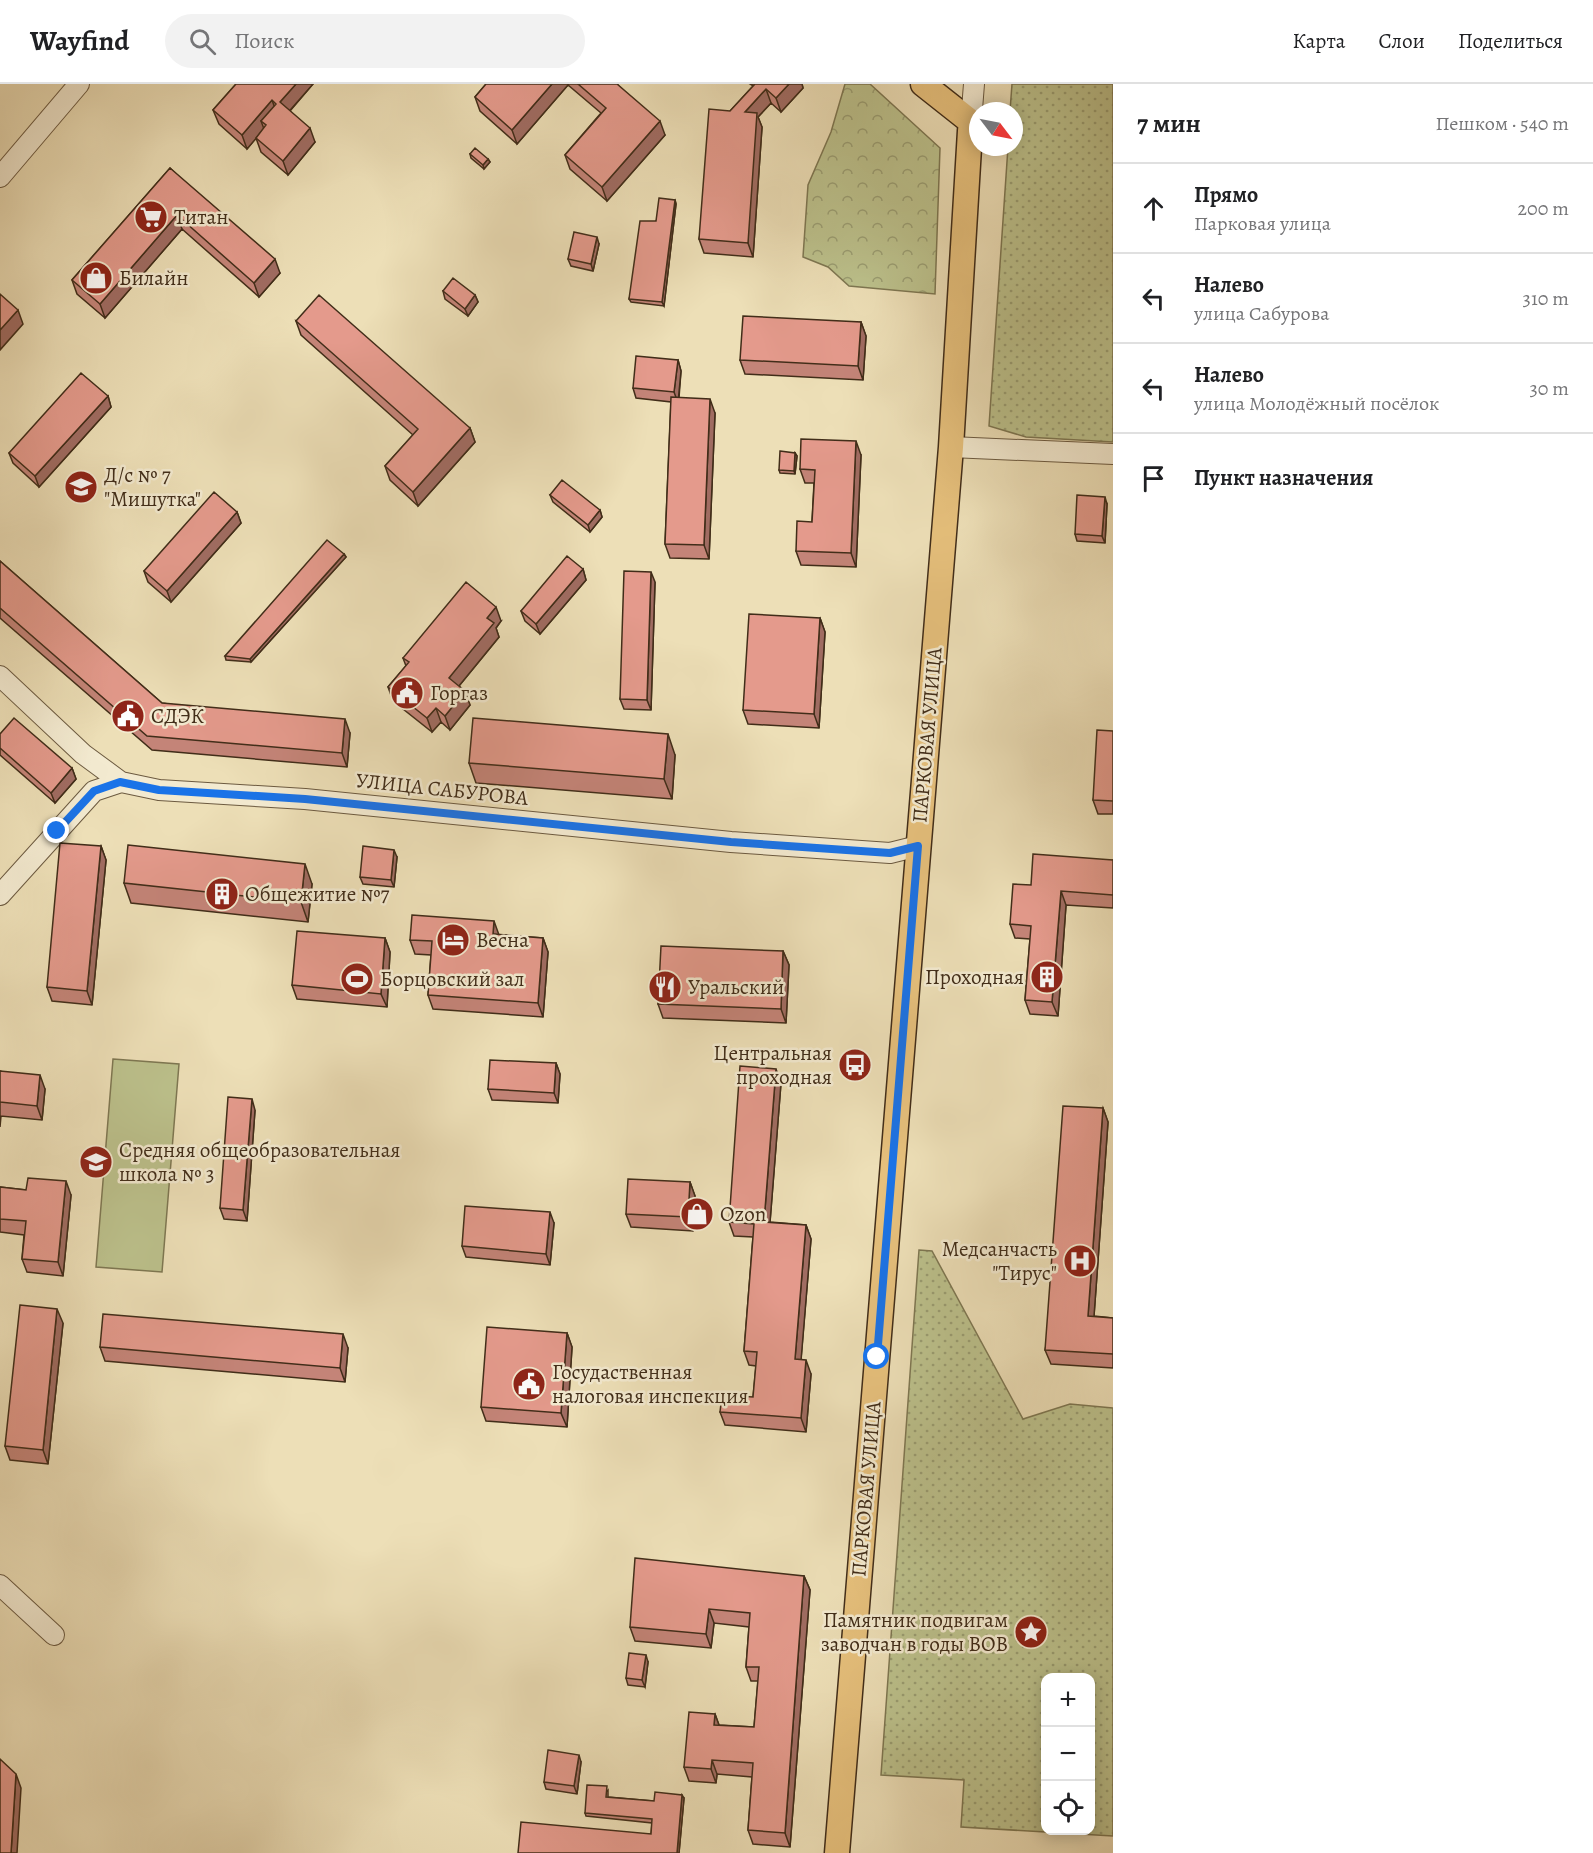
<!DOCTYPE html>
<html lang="ru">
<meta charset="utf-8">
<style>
body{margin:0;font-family:Alegreya,serif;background:#f2f2f2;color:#202124}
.controls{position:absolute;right:18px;bottom:18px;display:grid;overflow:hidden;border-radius:12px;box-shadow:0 3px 15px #0003}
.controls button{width:54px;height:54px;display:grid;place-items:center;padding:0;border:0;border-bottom:2px solid #e0e0e0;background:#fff;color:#202124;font:30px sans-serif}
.compass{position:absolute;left:969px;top:18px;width:54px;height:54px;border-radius:50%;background:#fff;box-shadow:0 3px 15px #0003;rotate:122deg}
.stop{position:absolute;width:18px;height:18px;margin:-14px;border:4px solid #1a73e8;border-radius:50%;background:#fff}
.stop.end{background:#1a73e8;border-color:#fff;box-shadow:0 2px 6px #0008}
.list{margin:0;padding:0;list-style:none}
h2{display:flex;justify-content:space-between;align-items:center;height:78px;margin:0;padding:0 24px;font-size:26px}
h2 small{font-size:20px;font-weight:400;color:#757577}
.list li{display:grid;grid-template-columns:39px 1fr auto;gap:18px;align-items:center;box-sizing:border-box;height:90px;padding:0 24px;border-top:2px solid #e0e0e0}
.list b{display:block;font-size:22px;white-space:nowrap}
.list p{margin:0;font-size:20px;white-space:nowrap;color:#757577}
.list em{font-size:20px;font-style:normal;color:#757577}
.icon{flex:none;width:33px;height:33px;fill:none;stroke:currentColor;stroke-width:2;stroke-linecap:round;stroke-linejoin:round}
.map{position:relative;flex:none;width:1113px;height:1769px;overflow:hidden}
header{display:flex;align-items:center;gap:36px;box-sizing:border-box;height:84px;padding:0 30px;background:#fff;border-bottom:2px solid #e0e0e0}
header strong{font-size:28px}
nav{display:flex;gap:33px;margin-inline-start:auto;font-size:21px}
.search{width:420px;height:54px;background:#f2f2f2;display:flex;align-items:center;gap:15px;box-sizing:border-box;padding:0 21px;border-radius:33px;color:#757577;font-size:22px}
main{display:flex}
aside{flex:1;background:#fff}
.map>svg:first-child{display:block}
.grass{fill:url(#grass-dots);stroke:#7e7752;stroke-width:1.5;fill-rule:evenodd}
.forest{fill:url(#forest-crowns);stroke:#7e7752;stroke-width:1.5}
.pitch{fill:#bcc18c;stroke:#7e7752;stroke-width:1.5}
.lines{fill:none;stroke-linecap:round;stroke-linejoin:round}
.minor-casing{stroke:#6c5a40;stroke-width:22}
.major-casing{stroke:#412d19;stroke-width:27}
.minor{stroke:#f3ead0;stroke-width:20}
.major{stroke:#e6c07c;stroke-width:24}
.wall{fill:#c48478;stroke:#412d19;stroke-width:1.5}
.shaded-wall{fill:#a06c62;stroke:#412d19;stroke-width:1.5}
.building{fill:#e49a8c;stroke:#412d19;stroke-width:1.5}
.route{stroke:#1a73e8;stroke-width:8}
.labels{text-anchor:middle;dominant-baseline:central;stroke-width:5;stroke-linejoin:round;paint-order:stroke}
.poi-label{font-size:21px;fill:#412d19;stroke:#f3ead0;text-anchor:start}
.street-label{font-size:21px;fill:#412d19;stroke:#f3ead0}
</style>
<header>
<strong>Wayfind</strong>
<div class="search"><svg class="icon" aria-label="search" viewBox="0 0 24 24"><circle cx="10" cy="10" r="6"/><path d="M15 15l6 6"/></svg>Поиск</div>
<nav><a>Карта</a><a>Слои</a><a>Поделиться</a></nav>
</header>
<main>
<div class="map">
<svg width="1113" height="1769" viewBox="0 0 1113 1769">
<defs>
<pattern id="grass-dots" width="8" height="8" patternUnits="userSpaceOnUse" patternTransform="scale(1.5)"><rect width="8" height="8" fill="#bcc18c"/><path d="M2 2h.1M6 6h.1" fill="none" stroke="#9a9d72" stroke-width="1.8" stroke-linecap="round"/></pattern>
<pattern id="forest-crowns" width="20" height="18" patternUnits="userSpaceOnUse" patternTransform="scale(1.5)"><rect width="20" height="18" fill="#bcc18c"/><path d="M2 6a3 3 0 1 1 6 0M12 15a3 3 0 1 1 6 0" fill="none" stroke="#9a9d72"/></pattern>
</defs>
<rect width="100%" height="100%" fill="#eddfb7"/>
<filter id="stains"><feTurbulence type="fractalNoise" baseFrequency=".00333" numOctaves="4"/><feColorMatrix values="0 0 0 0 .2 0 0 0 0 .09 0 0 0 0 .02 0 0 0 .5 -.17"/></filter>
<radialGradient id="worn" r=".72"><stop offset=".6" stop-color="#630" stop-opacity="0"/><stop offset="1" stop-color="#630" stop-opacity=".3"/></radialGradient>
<path class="grass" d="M1012,0H1113V358L1026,353L989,342L1008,63H1014V27H1010Z
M919,1166L932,1167L1023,1335L1070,1320L1113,1324V1752L961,1743L964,1696L881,1691ZM1046,1594H1090V1746H1046Z"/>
<path class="forest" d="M845,0H870L940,64L935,210L849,202L828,183L803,173L808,101L831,48Z"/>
<path class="pitch" d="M113,975L179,980L162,1188L96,1183Z"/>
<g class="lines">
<defs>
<path id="minor" d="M971,38L974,0
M0,93L79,0
M951,363L1113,370
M0,592L83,670L121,698L159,706L305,715L731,758L890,769L918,762
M0,811L94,707L121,698
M0,1501L54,1551"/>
<path id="major" d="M837,1769L951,363L970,47L971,38L923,0"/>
</defs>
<use href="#minor" class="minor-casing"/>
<use href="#major" class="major-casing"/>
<use href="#minor" class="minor"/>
<use href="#major" class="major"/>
</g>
<path class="wall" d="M236,0H313L290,27L315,58L288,91L261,68L256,54L247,65L219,40L213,26Z
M486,0H617L665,51L607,117L570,85L565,71L601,29L568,1L517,60L480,27L475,13Z
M750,0H802L803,4L781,28L771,19L758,33L762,43L753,173L704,169L699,155L730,27L753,2Z
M470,70L488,75L490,78L484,85L471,74Z
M170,84L280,189L259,213L182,145L105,234L77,210L72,196Z
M675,116L676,120L664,222L631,218L629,215L656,137Z
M599,160L593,187L571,182L568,175Z
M443,207L475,211L478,218L468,232L445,215Z
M296,237L470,344L475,358L418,422L390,396L385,382L413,351L301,251Z
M861,238L866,252L863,296L745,290L740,276Z
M678,276L681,287L679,314L715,329L709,475L670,474L665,460L671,318L636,314L633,304Z
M108,312L111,323L39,403L13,379L9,369Z
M795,369L797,372L795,390L780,389L779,386Z
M861,371L856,483L801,481L796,467L812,438L814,399H805L800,385Z
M550,411L600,426L602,433L590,448L553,418Z
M1107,420L1105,459L1077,457L1075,450Z
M237,428L241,439L171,518L148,498L144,487Z
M344,470L346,473L251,578L226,576L225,572Z
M0,477L162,619L350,649L347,683L152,666L0,534Z
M583,485L586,496L540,550L525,537L521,527Z
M655,498L651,626L624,625L620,615Z
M820,534L825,548L819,644L748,640L743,626Z
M501,537L496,544L499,553L459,602L465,607L470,621L450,646L441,638L432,648L393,617L388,603L406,582L403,574Z
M1113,647V730H1098L1093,716Z
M0,650L72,684L76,695L55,719L0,671Z
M675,671L672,715L476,699L469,679Z
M101,762L106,776L92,921L52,917L47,903Z
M397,773L394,803L363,800L360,793Z
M1113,776V824L1066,821L1058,932L1030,930L1025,916L1030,855L1015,854L1010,840L1031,801Z
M124,799L312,800L308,838L131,819Z
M499,851L543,854L548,868L543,933L433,925L428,911L431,871L415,870L410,856Z
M385,854L390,868L387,923L297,915L292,901Z
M783,867L789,881L786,939L663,934L658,920Z
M556,979L560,990L558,1019L492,1016L488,1005Z
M0,987L45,1005L42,1036L1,1032L0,1043Z
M781,999L770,1138L806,1141L811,1155L801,1275L811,1290L806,1348L725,1341L720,1328L753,1313L756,1282L749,1281L744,1267L753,1153L734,1152L729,1138Z
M1103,1024L1108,1038L1094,1232L1113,1234V1284L1051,1280L1045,1266Z
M255,1026L247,1137L224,1135L220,1124Z
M690,1098L695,1112L693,1147L631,1143L626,1130Z
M0,1103L71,1111L63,1192L27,1188L22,1175L24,1151L0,1148Z
M554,1139L550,1181L466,1173L462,1162Z
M63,1239L48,1380L10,1376L5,1362Z
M567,1249L572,1263L567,1343L486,1337L481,1323Z
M100,1263L348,1264L345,1298L105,1277Z
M804,1492L810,1506L790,1763L753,1760L748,1746L752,1693L717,1690L716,1699L689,1697L684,1683L715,1630L719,1641L754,1643L758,1597H751L746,1583L749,1543L714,1539L711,1564L635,1557L630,1543Z
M648,1578L645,1603L628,1601L626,1594Z
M581,1678L577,1710L546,1705L544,1698Z
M608,1706V1713L654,1717L684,1714L679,1769H518L651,1750L652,1739L586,1732L585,1729Z"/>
<path class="shaded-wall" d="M296,0H313L285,32L280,18Z
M552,0H568V1L517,60L512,46Z
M789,0H802L803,4L781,28L776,14Z
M766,5L771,19L758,33L762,43L753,173L748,159L745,28Z
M272,16L277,30L261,37L264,45L247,65L242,51Z
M660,37L665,51L607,117L602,103Z
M310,44L315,58L288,91L283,77Z
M488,75L490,78L484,85L483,81Z
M675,116L676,120L664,222L662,218Z
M177,131L182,145L105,234L100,220Z
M597,153L599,160L593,187L591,180Z
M275,175L280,189L259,213L254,199Z
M475,211L478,218L468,232L465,225Z
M18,226L23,240L0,266V246Z
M861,238L866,252L863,296L858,282Z
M678,276L681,287L678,319L674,308Z
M108,312L111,323L39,403L35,392Z
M710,315L715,329L709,475L704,461Z
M470,344L475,358L418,422L413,408Z
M856,357L861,371L856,483L851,469Z
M795,369L797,372L795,390L794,387Z
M1105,413L1107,420L1105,459L1102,452Z
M600,426L602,433L590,448L588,441Z
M237,428L241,439L171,518L167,507Z
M344,470L346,473L251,578L250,575Z
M583,485L586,496L540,550L536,540Z
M651,488L655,498L651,626L647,616Z
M496,523L501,537L496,544L499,553L454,608L449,594L487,534Z
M820,534L825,548L819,644L814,630Z
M465,607L470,621L450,646L445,632Z
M436,624L441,638L432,648L427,634Z
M345,635L350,649L347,683L342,669Z
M668,650L675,671L672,715L664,695Z
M72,684L76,695L55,719L51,709Z
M101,762L106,776L92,921L87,907Z
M394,766L397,773L394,803L391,796Z
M305,780L312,800L308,838L301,818Z
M1061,807L1066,821L1058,932L1052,918Z
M494,837L499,851L493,850Z
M385,854L390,868L387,923L381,910Z
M543,854L548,868L543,933L538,919Z
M783,867L789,881L786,939L781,925Z
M556,979L560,990L558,1019L554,1009Z
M776,985L781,999L769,1151L764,1138Z
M40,991L45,1005L42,1036L37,1022Z
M252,1015L255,1026L247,1137L243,1126Z
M1103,1024L1108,1038L1093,1246L1088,1232Z
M66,1097L71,1111L63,1192L58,1178Z
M690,1098L695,1112L693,1147L688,1133Z
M550,1128L554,1139L550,1181L546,1170Z
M806,1141L811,1155L800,1289L795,1275Z
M57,1225L63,1239L48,1380L43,1366Z
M567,1249L572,1263L567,1343L561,1329Z
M343,1250L348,1264L345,1298L340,1284Z
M806,1276L811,1290L806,1348L801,1334Z
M804,1492L810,1506L790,1763L785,1749Z
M709,1525L714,1539L711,1564L706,1550Z
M646,1571L648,1578L645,1603L642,1596Z
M715,1630L720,1644L714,1641Z
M579,1671L581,1678L577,1710L574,1702Z
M712,1676L717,1690L716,1699L711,1685Z
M16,1690L21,1704L17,1769H11Z
M682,1711L684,1714L679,1769H677Z"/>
<path class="building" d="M236,0H296L280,18L310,44L283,77L256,54L266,41L261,37L276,20L272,16L242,51L213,26Z
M486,0H552L512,46L475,13Z
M578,0H617L660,37L602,103L565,71L606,24Z
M755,0H789L776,14L766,5L745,28L757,29L748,159L699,155L709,25L730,27Z
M475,64L488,75L483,81L470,70Z
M170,84L275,175L254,199L177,131L100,220L72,196Z
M659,114L675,116L662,218L629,215L640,137H656Z
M574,148L597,153L591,180L568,175Z
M453,194L475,211L465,225L443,207Z
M0,210L18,226L0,246Z
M319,211L470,344L413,408L385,382L418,345L296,237Z
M743,232L861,238L858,282L740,276Z
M636,272L678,276L674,308L633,304Z
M81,289L108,312L35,392L9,369Z
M671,313L710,315L704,461L665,460Z
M801,355L856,357L851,469L796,467L797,437L812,438L815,386L800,385Z
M780,367L795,369L794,387L779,386Z
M562,396L600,426L588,441L550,411Z
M214,408L237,428L167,507L144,487Z
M1077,411L1105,413L1102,452L1075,450Z
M327,456L344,470L250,575L225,572Z
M567,472L583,485L536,540L521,527Z
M0,477L162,619L345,635L342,669L147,652L0,524Z
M624,487L651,488L647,616L620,615Z
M466,498L496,523L487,534L494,539L449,594L465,607L445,632L436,624L427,634L388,603L409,578L403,574Z
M749,530L820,534L814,630L743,626Z
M14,634L72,684L51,709L0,664V650Z
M473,634L668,650L664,695L469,679Z
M1097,646L1113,647V717L1093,716Z
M60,759L101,762L87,907L47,903Z
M128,761L305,780L301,818L124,799Z
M363,762L394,766L391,796L360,793Z
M1033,770L1113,776V811L1061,807L1052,918L1025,916L1031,842L1010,840L1013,800L1031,801Z
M412,831L494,837L493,850L543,854L538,919L428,911L432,857L410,856Z
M297,847L385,854L381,910L292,901Z
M661,862L783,867L781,925L658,920Z
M490,976L556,979L554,1009L488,1005Z
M740,982L776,985L764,1138L806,1141L795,1275L806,1276L801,1334L720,1328L722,1311L753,1313L757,1268L744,1267L754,1140L729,1138Z
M0,987L40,991L37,1022L0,1018Z
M228,1013L252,1015L243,1126L220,1124Z
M1063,1022L1103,1024L1088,1232L1113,1234V1270L1045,1266Z
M28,1094L66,1097L58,1178L22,1175L26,1137L0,1135V1103L26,1106Z
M628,1095L690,1098L688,1133L626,1130Z
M465,1122L550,1128L546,1170L462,1162Z
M20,1221L57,1225L43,1366L5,1362Z
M103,1230L343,1250L340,1284L100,1263Z
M487,1243L567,1249L561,1329L481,1323Z
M635,1474L804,1492L785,1749L748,1746L753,1679L712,1676L711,1685L684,1683L689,1628L715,1630L714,1641L754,1643L759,1583H746L750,1529L709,1525L706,1550L630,1543Z
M629,1569L646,1571L642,1596L626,1594Z
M548,1666L579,1671L574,1702L544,1698Z
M0,1675L16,1690L11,1769H0Z
M587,1701L607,1702L606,1713L654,1717L655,1708L682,1711L677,1769H518L521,1738L651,1750L652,1735L585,1729Z"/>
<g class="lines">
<path class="route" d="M57,747L94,707L120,698L159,706L305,715L731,758L890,769L918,762L877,1273"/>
</g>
<defs>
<symbol id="supermarket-disc" viewBox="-11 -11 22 22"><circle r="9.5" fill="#8f2418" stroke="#f3ead0"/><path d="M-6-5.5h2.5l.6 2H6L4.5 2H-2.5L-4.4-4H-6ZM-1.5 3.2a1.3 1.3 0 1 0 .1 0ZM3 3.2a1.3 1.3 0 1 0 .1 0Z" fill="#fff"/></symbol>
<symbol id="shop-disc" viewBox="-11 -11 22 22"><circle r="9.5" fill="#8f2418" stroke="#f3ead0"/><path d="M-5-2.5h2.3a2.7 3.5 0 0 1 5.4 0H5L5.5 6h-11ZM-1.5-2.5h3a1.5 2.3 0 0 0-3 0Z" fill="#fff"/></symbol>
<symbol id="school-disc" viewBox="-11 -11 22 22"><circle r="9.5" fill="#8f2418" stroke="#f3ead0"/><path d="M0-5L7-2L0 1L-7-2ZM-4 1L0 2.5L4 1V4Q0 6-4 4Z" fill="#fff"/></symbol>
<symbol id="civic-disc" viewBox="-11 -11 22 22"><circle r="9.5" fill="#8f2418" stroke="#f3ead0"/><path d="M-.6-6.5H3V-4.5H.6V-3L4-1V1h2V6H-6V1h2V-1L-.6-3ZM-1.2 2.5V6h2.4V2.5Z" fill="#fff"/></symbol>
<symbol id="building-disc" viewBox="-11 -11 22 22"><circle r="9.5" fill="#8f2418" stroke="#f3ead0"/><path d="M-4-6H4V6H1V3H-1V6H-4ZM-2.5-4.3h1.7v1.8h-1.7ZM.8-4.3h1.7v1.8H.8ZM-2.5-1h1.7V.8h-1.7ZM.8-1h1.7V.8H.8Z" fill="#fff"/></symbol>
<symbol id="hotel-disc" viewBox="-11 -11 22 22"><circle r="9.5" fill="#8f2418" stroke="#f3ead0"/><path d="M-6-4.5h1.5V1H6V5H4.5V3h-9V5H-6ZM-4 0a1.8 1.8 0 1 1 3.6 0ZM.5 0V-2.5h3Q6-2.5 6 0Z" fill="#fff"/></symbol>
<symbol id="stadium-disc" viewBox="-11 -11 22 22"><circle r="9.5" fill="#8f2418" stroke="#f3ead0"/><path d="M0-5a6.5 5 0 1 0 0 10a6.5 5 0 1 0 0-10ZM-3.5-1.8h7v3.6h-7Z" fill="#fff"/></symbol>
<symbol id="restaurant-disc" viewBox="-11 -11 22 22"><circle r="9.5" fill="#8f2418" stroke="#f3ead0"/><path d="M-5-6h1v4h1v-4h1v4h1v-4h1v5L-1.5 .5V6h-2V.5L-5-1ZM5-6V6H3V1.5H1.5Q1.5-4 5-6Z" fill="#fff"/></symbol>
<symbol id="bus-disc" viewBox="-11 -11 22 22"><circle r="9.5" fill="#8f2418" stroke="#f3ead0"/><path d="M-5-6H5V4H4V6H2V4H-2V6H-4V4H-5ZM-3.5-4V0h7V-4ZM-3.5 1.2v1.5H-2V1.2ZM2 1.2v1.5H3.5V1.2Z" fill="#fff"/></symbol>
<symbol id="hospital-disc" viewBox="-11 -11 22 22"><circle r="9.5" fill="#8f2418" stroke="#f3ead0"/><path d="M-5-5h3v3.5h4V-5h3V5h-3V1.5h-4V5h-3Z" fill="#fff"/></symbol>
<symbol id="sight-disc" viewBox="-11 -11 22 22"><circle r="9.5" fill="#8f2418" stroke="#f3ead0"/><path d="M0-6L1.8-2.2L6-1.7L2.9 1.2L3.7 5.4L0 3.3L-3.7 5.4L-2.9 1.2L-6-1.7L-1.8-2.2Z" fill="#fff"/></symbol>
</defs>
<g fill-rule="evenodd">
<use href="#supermarket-disc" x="132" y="114" width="38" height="38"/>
<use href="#shop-disc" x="77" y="175" width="38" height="38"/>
<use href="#school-disc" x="62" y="384" width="38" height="38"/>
<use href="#civic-disc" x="388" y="590" width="38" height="38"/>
<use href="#civic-disc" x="109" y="613" width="38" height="38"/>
<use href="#building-disc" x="203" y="791" width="38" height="38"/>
<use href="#hotel-disc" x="434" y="837" width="38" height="38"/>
<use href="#building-disc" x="1028" y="874" width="38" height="38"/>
<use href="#stadium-disc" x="338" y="876" width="38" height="38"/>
<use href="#restaurant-disc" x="646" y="884" width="38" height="38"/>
<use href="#bus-disc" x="836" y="962" width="38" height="38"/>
<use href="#school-disc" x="77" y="1059" width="38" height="38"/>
<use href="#shop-disc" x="678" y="1111" width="38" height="38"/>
<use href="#hospital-disc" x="1061" y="1158" width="38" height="38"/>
<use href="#civic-disc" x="510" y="1281" width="38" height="38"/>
<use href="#sight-disc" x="1012" y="1529" width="38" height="38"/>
</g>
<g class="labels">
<g class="poi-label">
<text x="174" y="133">Титан</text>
<text x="119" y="194">Билайн</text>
<text x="104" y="391">Д/с № 7<tspan x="104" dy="24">"Мишутка"</tspan></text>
<text x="430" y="609">Горгаз</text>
<text x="151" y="632">СДЭК</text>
<text x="245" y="810">Общежитие №7</text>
<text x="476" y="856">Весна</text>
<text x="1024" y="893" text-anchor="end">Проходная</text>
<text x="380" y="895">Борцовский зал</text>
<text x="688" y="903">Уральский</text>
<text x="832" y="969" text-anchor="end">Центральная<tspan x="832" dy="24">проходная</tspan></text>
<text x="119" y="1066">Средняя общеобразовательная<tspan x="119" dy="24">школа № 3</tspan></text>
<text x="720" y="1130">Ozon</text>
<text x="1057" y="1165" text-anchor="end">Медсанчасть<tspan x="1057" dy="24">"Тирус"</tspan></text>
<text x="552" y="1288">Госудаственная<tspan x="552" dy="24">налоговая инспекция</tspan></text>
<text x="1008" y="1536" text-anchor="end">Памятник подвигам<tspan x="1008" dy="24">заводчан в годы ВОВ</tspan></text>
</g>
<g class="street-label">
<text transform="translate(927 651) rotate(-85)">ПАРКОВАЯ УЛИЦА</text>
<text transform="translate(442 705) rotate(6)">УЛИЦА САБУРОВА</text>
<text transform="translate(866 1405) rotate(-85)">ПАРКОВАЯ УЛИЦА</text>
</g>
</g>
<rect width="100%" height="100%" filter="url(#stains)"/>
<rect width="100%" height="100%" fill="url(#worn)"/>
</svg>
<div class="controls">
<button>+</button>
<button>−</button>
<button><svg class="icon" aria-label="locate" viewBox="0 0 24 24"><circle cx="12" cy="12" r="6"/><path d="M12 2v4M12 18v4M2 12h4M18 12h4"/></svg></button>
</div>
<svg class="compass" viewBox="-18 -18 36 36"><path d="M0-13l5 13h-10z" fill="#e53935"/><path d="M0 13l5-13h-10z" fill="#757577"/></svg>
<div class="stop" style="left:877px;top:1273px"></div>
<div class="stop end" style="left:57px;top:747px"></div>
</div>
<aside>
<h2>7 мин<small>Пешком · 540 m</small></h2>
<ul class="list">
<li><svg class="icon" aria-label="ahead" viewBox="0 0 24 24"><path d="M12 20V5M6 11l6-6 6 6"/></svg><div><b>Прямо</b><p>Парковая улица</p></div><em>200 m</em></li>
<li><svg class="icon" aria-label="left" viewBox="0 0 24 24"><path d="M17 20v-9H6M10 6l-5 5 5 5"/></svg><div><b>Налево</b><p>улица Сабурова</p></div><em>310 m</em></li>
<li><svg class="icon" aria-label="left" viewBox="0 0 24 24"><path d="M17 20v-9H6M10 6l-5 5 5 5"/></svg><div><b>Налево</b><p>улица Молодёжный посёлок</p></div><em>30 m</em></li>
<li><svg class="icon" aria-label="arrive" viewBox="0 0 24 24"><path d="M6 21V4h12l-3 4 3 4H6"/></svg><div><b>Пункт назначения</b></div></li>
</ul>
</aside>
</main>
